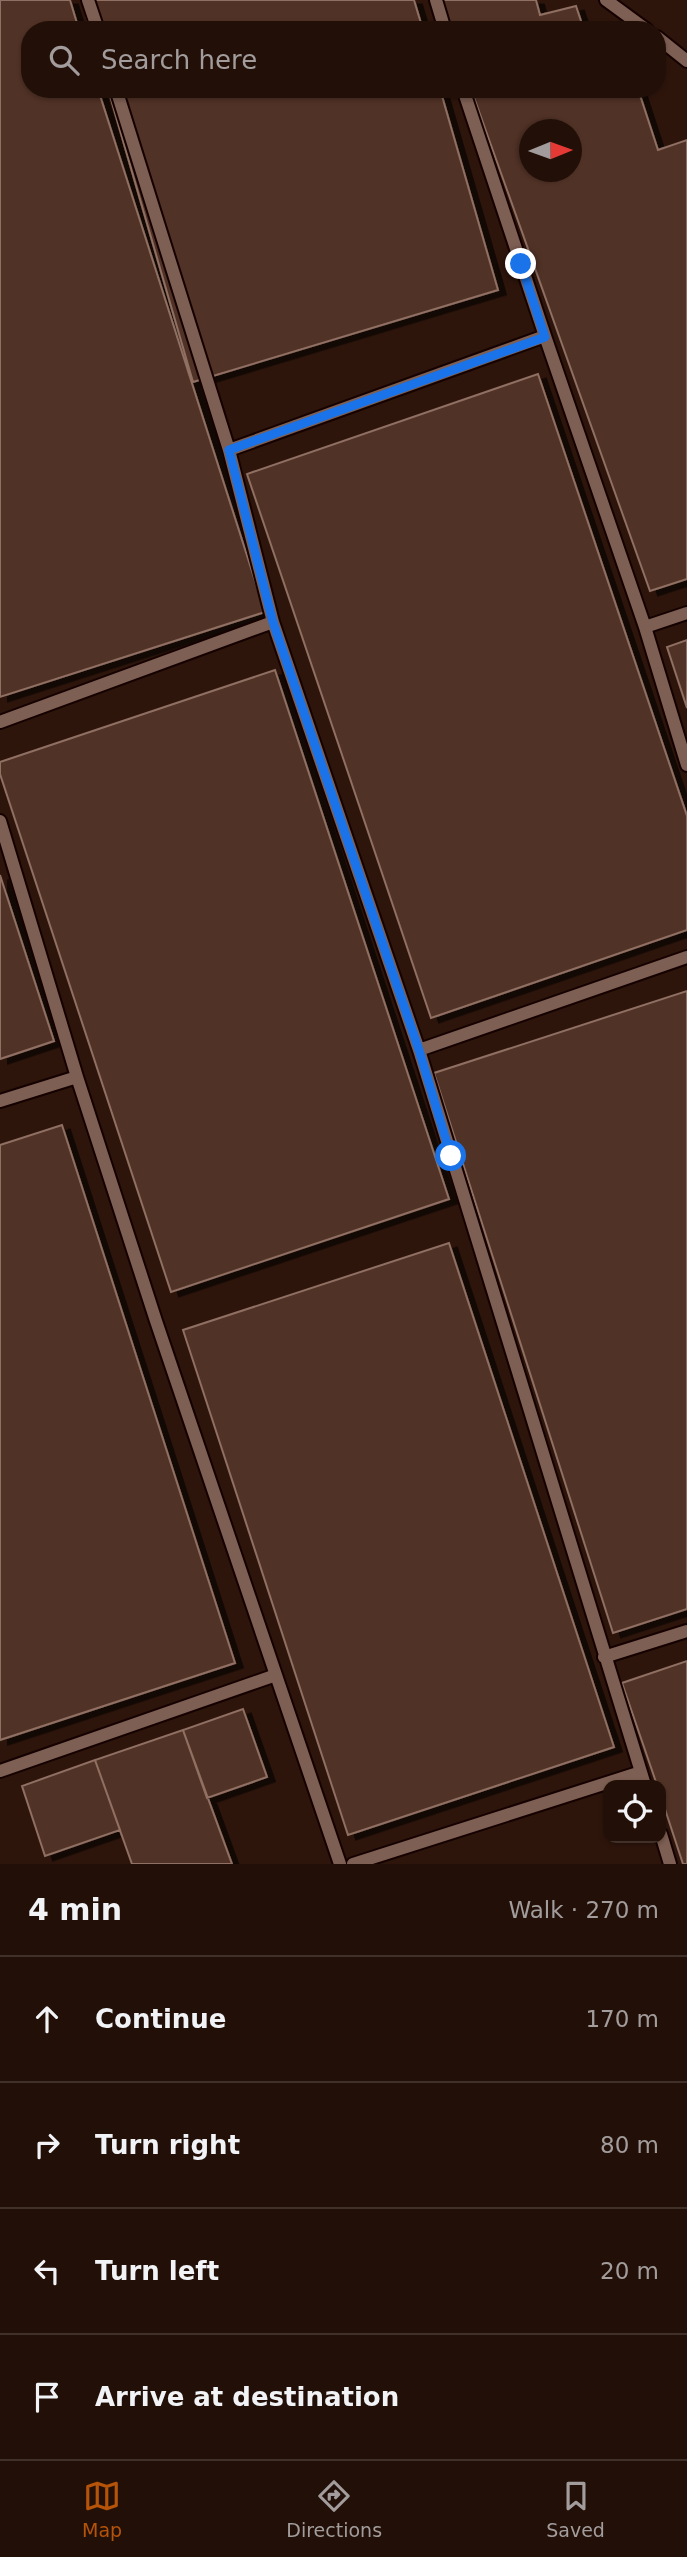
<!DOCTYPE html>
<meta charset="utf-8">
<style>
body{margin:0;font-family:"DejaVu Sans",sans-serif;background:#2e1e16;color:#f1f3f6}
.controls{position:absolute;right:21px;bottom:21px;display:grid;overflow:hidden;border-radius:14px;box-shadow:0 2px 5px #0004}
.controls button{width:63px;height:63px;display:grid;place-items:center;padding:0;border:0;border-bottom:2px solid #3f3029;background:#221008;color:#f1f3f6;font:35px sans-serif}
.compass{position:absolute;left:519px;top:119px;width:63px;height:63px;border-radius:50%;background:#221008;box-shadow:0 2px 5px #0004;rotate:89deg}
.stop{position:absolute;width:21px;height:21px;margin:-16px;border:5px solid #1a73e8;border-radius:50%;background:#fff}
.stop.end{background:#1a73e8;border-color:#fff;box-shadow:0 2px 7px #0008}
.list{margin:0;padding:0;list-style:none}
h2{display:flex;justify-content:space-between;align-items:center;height:91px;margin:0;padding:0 28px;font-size:30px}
h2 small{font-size:23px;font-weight:400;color:#a29d9c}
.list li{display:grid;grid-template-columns:46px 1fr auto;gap:21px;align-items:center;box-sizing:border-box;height:126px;padding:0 28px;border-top:2px solid #3f3029}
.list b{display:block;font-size:26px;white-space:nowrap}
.list em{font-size:23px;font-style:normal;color:#a29d9c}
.icon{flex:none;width:38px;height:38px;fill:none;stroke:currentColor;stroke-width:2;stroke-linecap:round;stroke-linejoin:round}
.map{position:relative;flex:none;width:687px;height:1864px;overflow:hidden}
.search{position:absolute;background:#221008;box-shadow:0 2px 5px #0004;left:21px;right:21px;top:21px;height:77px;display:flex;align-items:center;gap:18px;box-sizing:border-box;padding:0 24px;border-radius:28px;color:#a29d9c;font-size:26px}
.sheet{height:595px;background:#221008}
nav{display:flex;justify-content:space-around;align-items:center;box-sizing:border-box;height:98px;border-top:2px solid #3f3029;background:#221008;font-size:19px;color:#a29d9c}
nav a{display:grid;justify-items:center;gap:4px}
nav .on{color:#b45309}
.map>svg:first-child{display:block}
.building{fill:#513326;stroke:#8f6f62;stroke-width:2;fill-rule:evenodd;filter:url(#shadow)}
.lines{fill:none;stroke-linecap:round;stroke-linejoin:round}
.service-casing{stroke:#150200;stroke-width:16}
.service{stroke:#7e5f53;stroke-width:12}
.route{stroke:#1a73e8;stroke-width:9}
</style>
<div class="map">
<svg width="687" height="1864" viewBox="0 0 687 1864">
<defs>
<filter id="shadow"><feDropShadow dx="8" dy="4.5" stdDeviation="0" flood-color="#0009"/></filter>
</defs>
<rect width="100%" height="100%" fill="#2e150b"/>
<path class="building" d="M0,0H70L79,30H30V89H98L265,612L0,697Z
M82,0H414L423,30H90Z
M440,0H536L540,15L576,6L584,30H450Z
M108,89H440L498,290L193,382Z
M471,89H638L658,150L687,140V579L650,591ZM530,130H572V172H530Z
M538,374L687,816V930L431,1018L247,474Z
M687,640V708L667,647Z
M275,670L449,1199L171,1292L0,774V762Z
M0,875L54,1041L0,1059Z
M687,991V1609L613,1633L434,1073Z
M62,1125L235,1663L0,1740V1145Z
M449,1243L614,1747L348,1835L183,1330Z
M687,1661V1864H683L661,1797V1785H657L622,1683Z
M243,1709L267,1777L207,1798L183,1730Z
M183,1730L232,1864H132L95,1760Z
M95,1760L120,1830L45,1856L22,1786Z"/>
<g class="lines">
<defs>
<path id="service" d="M88,0L98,30
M436,0L445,30
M606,0L647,30
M657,37L687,61
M116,89L229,450
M463,89L545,336
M645,627L687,613
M0,722L273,622
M0,821L77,1077L156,1321L340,1864
M419,1050L687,957
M0,1101L77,1077
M604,1657L687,1631
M0,1771L276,1675
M645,1785L419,1050L273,622L229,450L545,336L645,627L687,765
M661,1834L670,1864
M353,1864L641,1772"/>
</defs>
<use href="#service" class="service-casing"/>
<use href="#service" class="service"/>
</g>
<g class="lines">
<path class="route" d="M451,1156L419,1050L273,622L229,450L545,337L521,264"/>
</g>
</svg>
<div class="controls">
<button><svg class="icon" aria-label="locate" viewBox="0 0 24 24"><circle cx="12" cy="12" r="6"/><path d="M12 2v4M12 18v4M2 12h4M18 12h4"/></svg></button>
</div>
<svg class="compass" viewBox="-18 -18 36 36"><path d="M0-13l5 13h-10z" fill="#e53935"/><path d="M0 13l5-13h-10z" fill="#a29d9c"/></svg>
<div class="stop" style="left:451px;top:1156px"></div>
<div class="stop end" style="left:521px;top:264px"></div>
<div class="search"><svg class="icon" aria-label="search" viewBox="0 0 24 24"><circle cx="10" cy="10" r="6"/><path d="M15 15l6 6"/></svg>Search here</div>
</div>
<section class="sheet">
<h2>4 min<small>Walk · 270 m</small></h2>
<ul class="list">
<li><svg class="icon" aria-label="ahead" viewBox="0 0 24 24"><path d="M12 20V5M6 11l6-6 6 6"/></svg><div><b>Continue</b></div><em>170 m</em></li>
<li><svg class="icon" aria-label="right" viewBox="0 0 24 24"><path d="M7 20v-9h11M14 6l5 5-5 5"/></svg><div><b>Turn right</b></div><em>80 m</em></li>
<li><svg class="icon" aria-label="left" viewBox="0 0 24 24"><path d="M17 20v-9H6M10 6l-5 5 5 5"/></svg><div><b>Turn left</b></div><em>20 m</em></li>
<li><svg class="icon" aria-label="arrive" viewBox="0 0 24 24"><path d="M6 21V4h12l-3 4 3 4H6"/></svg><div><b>Arrive at destination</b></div></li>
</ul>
</section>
<nav>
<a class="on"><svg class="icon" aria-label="map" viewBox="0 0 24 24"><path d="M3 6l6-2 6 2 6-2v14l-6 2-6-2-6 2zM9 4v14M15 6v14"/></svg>Map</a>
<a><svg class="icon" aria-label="directions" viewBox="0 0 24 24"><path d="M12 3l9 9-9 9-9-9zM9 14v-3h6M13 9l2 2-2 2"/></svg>Directions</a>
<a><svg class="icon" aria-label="saved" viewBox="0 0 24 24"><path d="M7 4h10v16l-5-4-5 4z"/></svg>Saved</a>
</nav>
